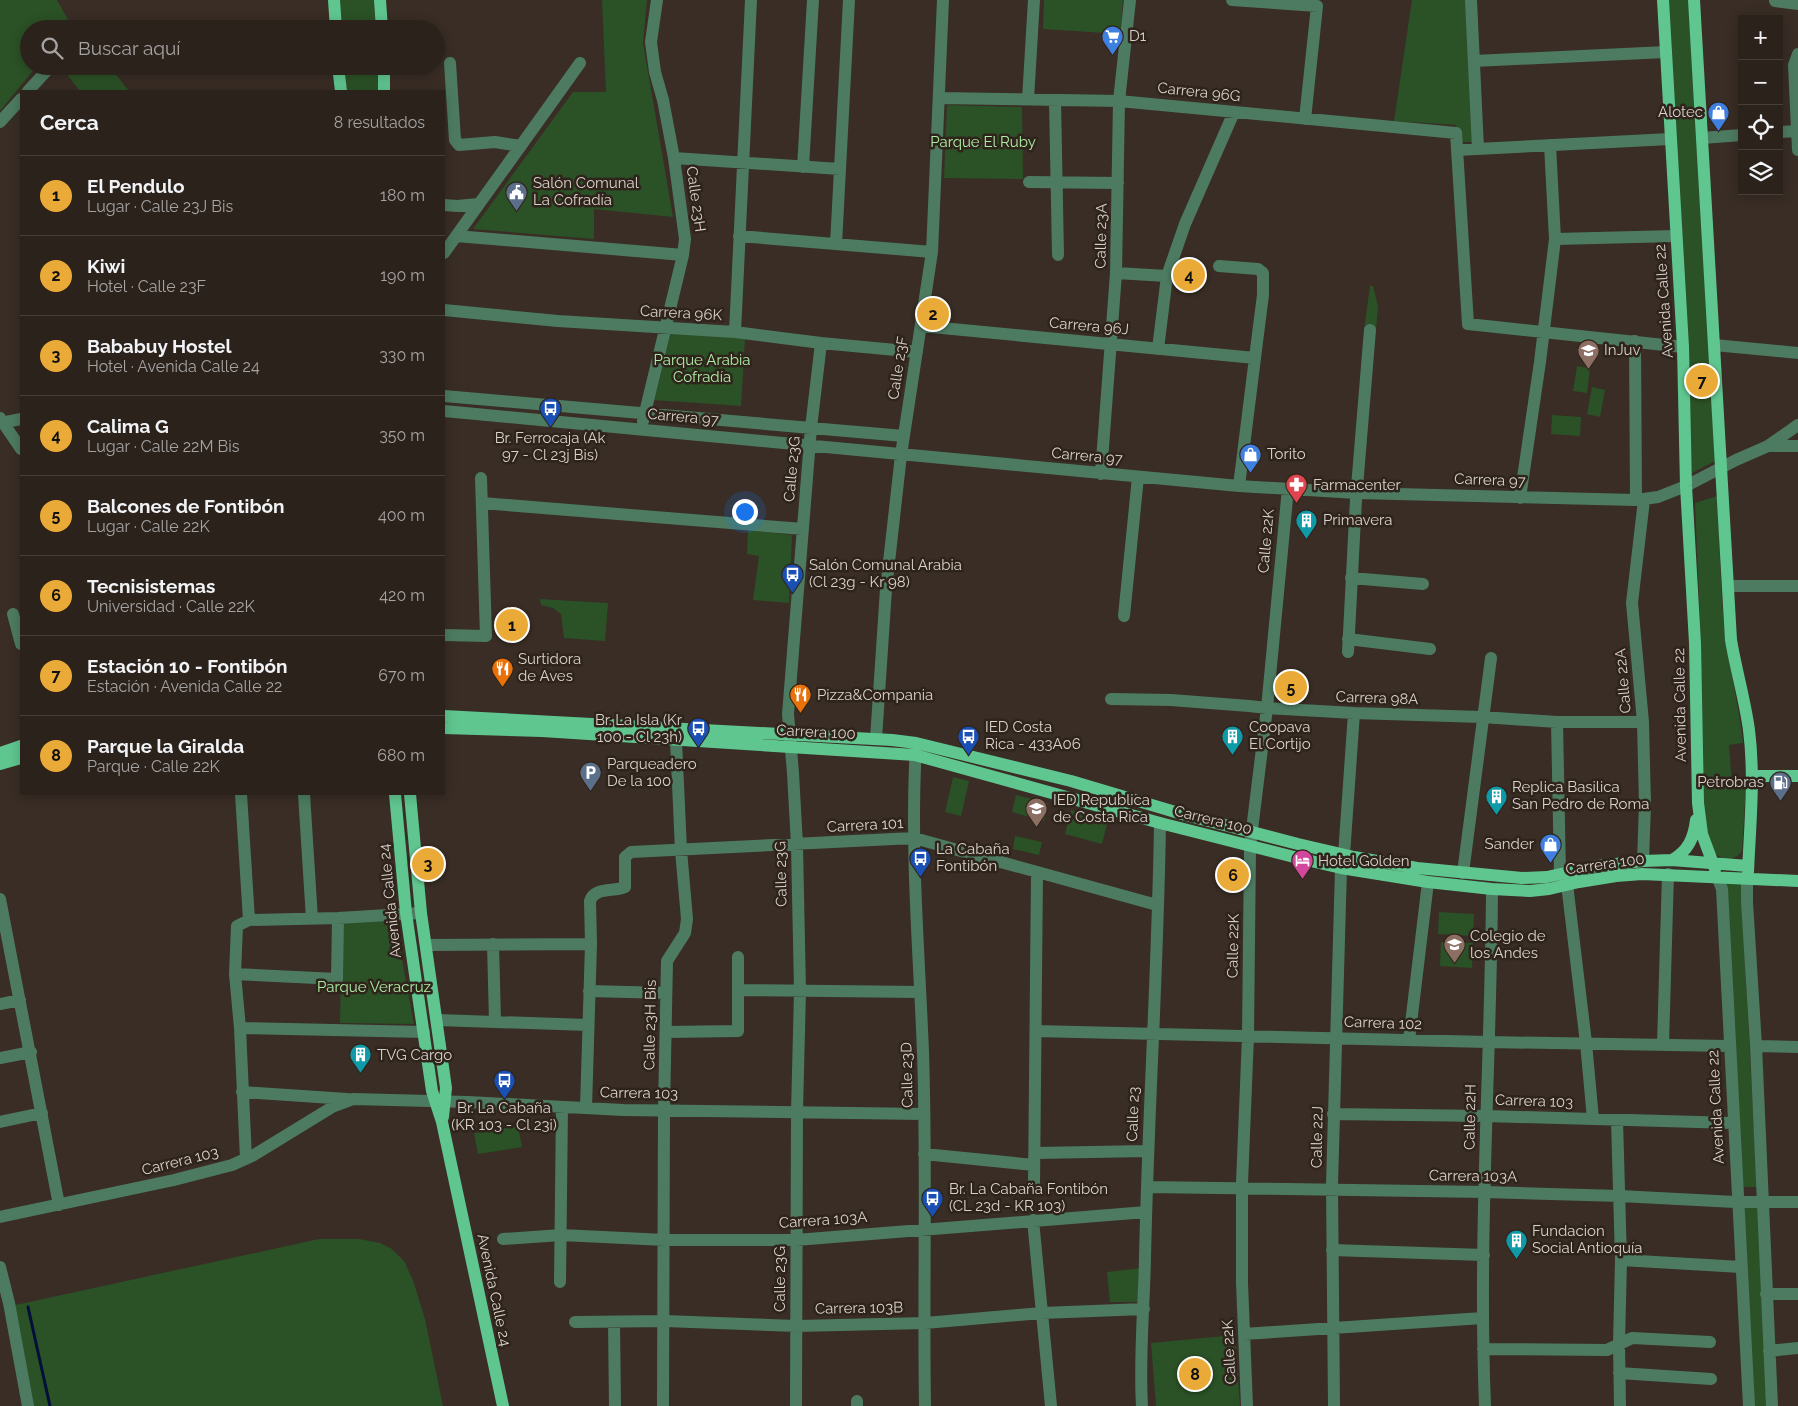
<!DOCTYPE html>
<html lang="es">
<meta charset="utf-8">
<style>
body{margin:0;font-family:Raleway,sans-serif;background:#372f29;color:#f1f3f6}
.controls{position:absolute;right:15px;top:15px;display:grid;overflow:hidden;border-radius:0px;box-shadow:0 2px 12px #0003}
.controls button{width:45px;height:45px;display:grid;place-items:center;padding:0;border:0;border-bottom:1px solid #473f3b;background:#2b221c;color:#f1f3f6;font:25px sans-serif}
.you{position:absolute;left:744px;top:511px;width:18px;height:18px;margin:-12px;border:4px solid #fff;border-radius:50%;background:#1a73e8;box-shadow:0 0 0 8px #1a73e833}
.badge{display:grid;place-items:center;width:32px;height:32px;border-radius:50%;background:#eaaa38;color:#111;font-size:16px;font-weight:700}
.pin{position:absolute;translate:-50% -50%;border:2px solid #fff;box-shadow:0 1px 5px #0006}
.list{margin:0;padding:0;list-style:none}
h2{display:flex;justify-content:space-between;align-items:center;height:65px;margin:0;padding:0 20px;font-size:21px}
h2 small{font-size:16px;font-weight:400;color:#a6a4a3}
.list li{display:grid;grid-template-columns:32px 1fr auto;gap:15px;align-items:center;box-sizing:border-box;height:80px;padding:0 20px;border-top:1px solid #473f3b}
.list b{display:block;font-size:19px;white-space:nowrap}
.list p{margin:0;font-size:16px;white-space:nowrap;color:#a6a4a3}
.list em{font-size:16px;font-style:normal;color:#a6a4a3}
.icon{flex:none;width:28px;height:28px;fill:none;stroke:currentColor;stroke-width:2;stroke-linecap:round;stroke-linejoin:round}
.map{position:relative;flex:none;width:1798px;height:1406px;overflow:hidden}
.search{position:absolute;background:#2b221c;box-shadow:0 2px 12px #0003;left:20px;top:20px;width:425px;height:55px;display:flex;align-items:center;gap:12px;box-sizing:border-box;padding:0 18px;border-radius:28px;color:#a6a4a3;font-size:19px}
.panel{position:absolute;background:#2b221c;box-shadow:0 2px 12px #0003;left:20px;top:90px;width:425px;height:705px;border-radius:0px}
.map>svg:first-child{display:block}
.green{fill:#2b5126}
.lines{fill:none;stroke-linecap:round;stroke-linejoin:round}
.stream{stroke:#020f3b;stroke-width:3}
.minor{stroke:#4d7b61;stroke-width:12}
.major{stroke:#60c690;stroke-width:12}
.labels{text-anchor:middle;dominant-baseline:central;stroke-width:5;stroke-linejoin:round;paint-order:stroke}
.poi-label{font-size:15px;fill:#d9d1cb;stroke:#2f241b;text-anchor:start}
.street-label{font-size:15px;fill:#d9d1cb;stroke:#2f241b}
.park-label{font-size:15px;fill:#adeca4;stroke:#2f241b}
</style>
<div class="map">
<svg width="1798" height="1406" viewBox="0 0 1798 1406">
<rect width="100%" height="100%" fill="#392d25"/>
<path class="green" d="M0,0H57L71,25L68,29H29V66H37L0,111Z
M339,0H374L376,29H341Z
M602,0H647L643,43L673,217L594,209V239L473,229L573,92H606Z
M1044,0H1123L1120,34L1043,29Z
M1412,0H1466L1472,142H1461L1456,125L1394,121Z
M1667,0H1690L1715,461L1692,473Z
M109,66L129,91H80L61,67Z
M344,66H378V91H347Z
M947,105L1022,107L1023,179L944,178Z
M1370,286H1373L1378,306L1376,331L1364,330Z
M668,333L745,338L741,406L653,400Z
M1577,366L1590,368L1587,393L1573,391Z
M1592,387L1605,390L1600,417L1587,414Z
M1552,415L1581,417L1580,436L1551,434Z
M1717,496C1720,541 1720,588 1725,634C1730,671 1739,706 1743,743L1729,745L1732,786H1746L1742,851C1735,861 1725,860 1715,854L1704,822L1700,624L1695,503Z
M748,530L792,535L789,603L753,600L759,556L747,554Z
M540,599L608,603L605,641L564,638L561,614L553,608L541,605Z
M953,777L969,781L961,816L945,812Z
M1016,795L1048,803L1044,821L1012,812Z
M1071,810L1108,820L1102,844L1065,834Z
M1015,836L1042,842L1039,855L1013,849Z
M1725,884H1741L1757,1187H1740Z
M1439,912L1474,914L1473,936L1438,934Z
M394,916L414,1024L340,1023L342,922Z
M1441,942L1473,943L1472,968L1440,966Z
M518,1126L522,1147L478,1154L474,1133Z
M1741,1205H1758L1767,1406H1753Z
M319,1239H359L380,1243L392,1249L404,1261L413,1280L425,1319L443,1406H33L11,1306Z
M1142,1268L1140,1302H1110L1107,1272Z
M1235,1335L1240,1406H1156L1151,1343Z"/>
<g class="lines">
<path class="stream" d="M28,1307L50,1406"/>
<path class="minor" d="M1232,0L1317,6L1305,119
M1471,0L1478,149
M1776,0L1775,1L1798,4
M1798,54L1794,65L1798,150
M1474,61L1666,52
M450,63L455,140L459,145L495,142L521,146
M28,91L51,66
M939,98L1119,101L1456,133L1468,324L1683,347
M1028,99L1034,0
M1055,100L1058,255
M0,122L21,99
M1779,132L1798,131
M1702,138L1742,135
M1457,150L1670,139
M674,158L840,169
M803,167L813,0
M1029,182L1118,183
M444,205L457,206L479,204
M456,236L683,255
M739,236L932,252
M1555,239L1676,236
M836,244L849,0
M444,253L580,63
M1219,266L1258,269L1263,273V295L1258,334L1239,486
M1116,273L1167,276
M444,310L558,321L735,332L821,343L917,352
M921,326L1255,358
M735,332L751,0
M1635,341L1636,500
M1714,345L1798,353
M1158,349L1167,276L1185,224L1234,112
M444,396L904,436
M444,411L1239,486L1357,493L1636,500L1658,497L1686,486L1736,460L1768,446L1798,425
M0,418L21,449
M643,421L683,255L685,239L674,158L663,100L655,72L651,42L657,0
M0,423L21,419
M1768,446H1798
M1101,474L1116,273L1119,101L1130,0
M1520,498L1540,362L1555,239L1550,145
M482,503L803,529
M1351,578L1423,584
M1728,586H1798
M13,614L21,644
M1124,616L1138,477
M444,635L486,636L481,478
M1348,639L1430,649
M1348,652L1356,499L1370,330
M1111,699L1171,700L1249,706L1267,708L1354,713L1482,717L1557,722H1643
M1557,722L1560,875
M876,739L886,589L901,455L932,252L943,0
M916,746C910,848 919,950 923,1052C927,1170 923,1288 925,1406
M241,794L249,920
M304,794L312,919
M1344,855L1354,713
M1643,861L1645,804L1643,722L1632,603L1644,500
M1463,873L1491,658
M1717,876L1722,889L1749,1406
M1747,878V902L1756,1046L1772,1406
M1567,884L1586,1043L1593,1119
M0,899L59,1205
M493,944L495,1021
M426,945L591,944
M235,974L337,979L338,918
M738,990L920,992
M589,991L666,993
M0,1004L20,1000
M437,1020L588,1025
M240,1028L424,1032
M1036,1031L1488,1042L1729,1046
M666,1032L738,1031V957
M1409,1040L1428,882
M1663,1044L1668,874
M1756,1046L1798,1047
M0,1058L31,1052
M242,1092L347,1099
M586,1108L591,944L590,901C594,887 614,892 625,887V857L631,852L914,838L1157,905
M1333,1114L1486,1116L1733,1123
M1617,1120L1621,1260L1619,1344L1620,1406
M0,1122L42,1113
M1035,1153L1148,1151
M924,1154L1034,1165
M246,1159L240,1028L235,974L237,926L249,920L338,918L421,913
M1034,1186L1037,873
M1147,1187L1485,1192L1620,1196L1735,1202H1798
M0,1217L174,1180L232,1165L254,1155L334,1106L353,1099L468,1102L623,1110L924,1114
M1033,1220L1051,1406
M503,1239L561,1235L665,1240H796L1146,1212
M1332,1250L1484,1255
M1621,1260L1741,1267
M0,1267L9,1303L28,1406
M560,1282L562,1107
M1766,1294H1798
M575,1322L665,1321L797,1326L925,1323L1042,1313L1144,1309
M614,1322L615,1406
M1244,1334L1483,1318
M1483,1349L1607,1350L1632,1338L1710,1342
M1769,1351L1798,1348
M1619,1373L1711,1379
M663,1406L664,1110L667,961L685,933L687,919L681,850L676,740
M796,1406L797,1112L800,991L797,845L793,773L788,714L811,428L821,343
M857,1406V1401
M1142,1406C1139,1357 1144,1308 1145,1258C1148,1113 1158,968 1160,823
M1247,1406L1242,1283V1183L1248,1036L1250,846L1267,708L1288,488
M1334,1406L1332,1185L1341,868
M1485,1406C1478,1234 1491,1061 1492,889"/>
<path class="major" d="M334,0L336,29
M380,0L382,29
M1663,0L1683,347L1686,486L1695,643L1698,803L1702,834L1715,869
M1694,0L1731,640C1736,670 1745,700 1749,730C1755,777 1750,825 1748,872
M338,66L341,91
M384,91V66
M444,716L892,740L916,743L1071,781L1182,814L1298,844L1354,857L1417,868L1522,878L1547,877L1597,866L1643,861L1672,860L1748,866
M444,728L542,731L915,755L1160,823L1298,858L1341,868L1428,882L1492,889L1530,891L1549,889L1579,882L1616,876L1642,874L1798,881
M0,753L21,746
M0,764L21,758
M1752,776H1798
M395,794L406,913L432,1091L442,1122L503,1406
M410,794L421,913L446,1088L443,1117
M1672,860C1688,851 1694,838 1696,820"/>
</g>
<defs>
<symbol id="supermarket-pin" viewBox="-11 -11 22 30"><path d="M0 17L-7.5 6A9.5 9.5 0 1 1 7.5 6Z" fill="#3f7fe0" stroke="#2f241b"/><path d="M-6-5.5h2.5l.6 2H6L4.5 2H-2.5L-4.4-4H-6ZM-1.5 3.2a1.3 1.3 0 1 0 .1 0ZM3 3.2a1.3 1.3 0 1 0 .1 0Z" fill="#fff"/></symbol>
<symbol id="shop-pin" viewBox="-11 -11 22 30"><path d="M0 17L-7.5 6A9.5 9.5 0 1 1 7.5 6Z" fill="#3f7fe0" stroke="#2f241b"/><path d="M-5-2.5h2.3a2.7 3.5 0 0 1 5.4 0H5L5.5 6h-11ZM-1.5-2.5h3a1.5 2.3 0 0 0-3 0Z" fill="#fff"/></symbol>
<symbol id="civic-pin" viewBox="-11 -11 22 30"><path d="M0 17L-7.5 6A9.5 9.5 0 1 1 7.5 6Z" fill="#5c6f8a" stroke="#2f241b"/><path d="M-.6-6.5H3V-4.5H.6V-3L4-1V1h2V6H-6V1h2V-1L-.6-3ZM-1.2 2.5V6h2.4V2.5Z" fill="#fff"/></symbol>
<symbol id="school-pin" viewBox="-11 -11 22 30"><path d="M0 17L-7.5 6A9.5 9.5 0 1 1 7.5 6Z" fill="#8d6e63" stroke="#2f241b"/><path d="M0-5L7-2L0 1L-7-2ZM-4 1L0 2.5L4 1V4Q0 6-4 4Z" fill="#fff"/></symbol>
<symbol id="bus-pin" viewBox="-11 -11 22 30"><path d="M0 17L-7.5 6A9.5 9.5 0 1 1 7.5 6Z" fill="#1a4fb4" stroke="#2f241b"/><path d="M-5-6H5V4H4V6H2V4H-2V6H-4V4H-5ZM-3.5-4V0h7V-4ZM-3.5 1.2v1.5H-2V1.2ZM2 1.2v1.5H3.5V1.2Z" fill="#fff"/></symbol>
<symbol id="pharmacy-pin" viewBox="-11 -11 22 30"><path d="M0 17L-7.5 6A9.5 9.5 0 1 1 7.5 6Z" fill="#e0444e" stroke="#2f241b"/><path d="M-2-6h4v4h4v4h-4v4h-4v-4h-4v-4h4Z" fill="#fff"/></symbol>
<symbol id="building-pin" viewBox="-11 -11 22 30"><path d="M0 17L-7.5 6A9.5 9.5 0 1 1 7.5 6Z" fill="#0f9aa8" stroke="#2f241b"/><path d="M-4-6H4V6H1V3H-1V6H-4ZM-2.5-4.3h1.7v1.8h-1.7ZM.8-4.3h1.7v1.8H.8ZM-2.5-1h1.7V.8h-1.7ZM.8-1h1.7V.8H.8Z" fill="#fff"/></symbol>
<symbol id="restaurant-pin" viewBox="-11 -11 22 30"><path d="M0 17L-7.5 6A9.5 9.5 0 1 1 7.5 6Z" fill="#e8710a" stroke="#2f241b"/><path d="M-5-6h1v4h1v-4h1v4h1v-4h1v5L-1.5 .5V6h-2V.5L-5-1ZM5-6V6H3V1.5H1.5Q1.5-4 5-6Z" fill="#fff"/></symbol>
<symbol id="parking-pin" viewBox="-11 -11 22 30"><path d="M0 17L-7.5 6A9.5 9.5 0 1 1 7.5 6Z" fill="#5c6f8a" stroke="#2f241b"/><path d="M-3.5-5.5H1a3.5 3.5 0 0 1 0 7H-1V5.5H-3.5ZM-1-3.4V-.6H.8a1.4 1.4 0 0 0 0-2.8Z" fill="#fff"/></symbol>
<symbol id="fuel-pin" viewBox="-11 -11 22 30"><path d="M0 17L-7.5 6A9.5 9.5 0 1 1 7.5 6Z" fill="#5c6f8a" stroke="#2f241b"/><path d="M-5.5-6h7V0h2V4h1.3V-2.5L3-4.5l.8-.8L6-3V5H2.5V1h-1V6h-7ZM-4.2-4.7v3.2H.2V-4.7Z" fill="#fff"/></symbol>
<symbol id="hotel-pin" viewBox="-11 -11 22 30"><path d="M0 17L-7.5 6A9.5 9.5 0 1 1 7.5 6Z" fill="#d1479c" stroke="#2f241b"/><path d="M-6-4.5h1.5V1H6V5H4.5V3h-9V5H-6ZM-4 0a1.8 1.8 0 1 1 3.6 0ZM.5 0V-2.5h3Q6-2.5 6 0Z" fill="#fff"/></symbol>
</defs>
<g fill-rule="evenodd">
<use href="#supermarket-pin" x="1100" y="24" width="25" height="34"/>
<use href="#shop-pin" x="1706" y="100" width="25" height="34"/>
<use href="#civic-pin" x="504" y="180" width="25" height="34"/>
<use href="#school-pin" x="1576" y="338" width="25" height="34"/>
<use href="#bus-pin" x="538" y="396" width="25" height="34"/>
<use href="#shop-pin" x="1238" y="442" width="25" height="34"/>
<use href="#pharmacy-pin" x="1284" y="472" width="25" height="34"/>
<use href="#building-pin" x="1294" y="508" width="25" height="34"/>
<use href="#bus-pin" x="780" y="562" width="25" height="34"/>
<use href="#restaurant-pin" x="490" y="656" width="25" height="34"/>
<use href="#restaurant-pin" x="788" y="682" width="25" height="34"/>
<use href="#bus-pin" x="686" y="716" width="25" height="34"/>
<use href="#bus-pin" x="956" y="724" width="25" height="34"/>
<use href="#building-pin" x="1220" y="724" width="25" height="34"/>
<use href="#parking-pin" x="578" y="760" width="25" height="34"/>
<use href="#fuel-pin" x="1768" y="770" width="25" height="34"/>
<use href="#building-pin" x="1484" y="784" width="25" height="34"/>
<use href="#school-pin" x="1024" y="796" width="25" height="34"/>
<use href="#shop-pin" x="1538" y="832" width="25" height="34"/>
<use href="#bus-pin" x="908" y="846" width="25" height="34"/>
<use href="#hotel-pin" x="1290" y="848" width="25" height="34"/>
<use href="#school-pin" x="1442" y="932" width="25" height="34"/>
<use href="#building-pin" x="348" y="1042" width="25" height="34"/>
<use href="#bus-pin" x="492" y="1068" width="25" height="34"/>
<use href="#bus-pin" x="920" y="1186" width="25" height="34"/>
<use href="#building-pin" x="1504" y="1228" width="25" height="34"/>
</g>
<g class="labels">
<g class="poi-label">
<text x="1129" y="36">D1</text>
<text x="1703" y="112" text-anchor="end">Alotec</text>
<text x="533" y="183">Salón Comunal<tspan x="533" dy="17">La Cofradía</tspan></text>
<text x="1604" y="350">InJuv</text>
<text x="550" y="438" text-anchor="middle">Br. Ferrocaja (Ak<tspan x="550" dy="17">97 - Cl 23j Bis)</tspan></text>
<text x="1267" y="454">Torito</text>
<text x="1313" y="485">Farmacenter</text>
<text x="1323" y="520">Primavera</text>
<text x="809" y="565">Salón Comunal Arabia<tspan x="809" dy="17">(Cl 23g - Kr 98)</tspan></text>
<text x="518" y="659">Surtidora<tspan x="518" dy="17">de Aves</tspan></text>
<text x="817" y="695">Pizza&amp;Compania</text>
<text x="682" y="720" text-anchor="end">Br. La Isla (Kr<tspan x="682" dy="17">100 - Cl 23h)</tspan></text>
<text x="985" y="727">IED Costa<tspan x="985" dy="17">Rica - 433A06</tspan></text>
<text x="1249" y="727">Coopava<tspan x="1249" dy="17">El Cortijo</tspan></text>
<text x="607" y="764">Parqueadero<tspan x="607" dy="17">De la 100</tspan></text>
<text x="1764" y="782" text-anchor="end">Petrobras</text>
<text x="1512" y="787">Replica Basilica<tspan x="1512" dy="17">San Pedro de Roma</tspan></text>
<text x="1053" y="800">IED Republica<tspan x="1053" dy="17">de Costa Rica</tspan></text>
<text x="1534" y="844" text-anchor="end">Sander</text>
<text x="936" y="849">La Cabaña<tspan x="936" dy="17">Fontibón</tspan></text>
<text x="1318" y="861">Hotel Golden</text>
<text x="1470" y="936">Colegio de<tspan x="1470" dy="17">los Andes</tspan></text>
<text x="377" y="1055">TVG Cargo</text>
<text x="504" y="1108" text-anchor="middle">Br. La Cabaña<tspan x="504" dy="17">(KR 103 - Cl 23i)</tspan></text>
<text x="949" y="1189">Br. La Cabaña Fontibón<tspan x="949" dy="17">(CL 23d - KR 103)</tspan></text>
<text x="1532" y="1231">Fundacion<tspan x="1532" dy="17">Social Antioquía</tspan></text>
</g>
<g class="street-label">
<text transform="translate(1199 92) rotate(6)">Carrera 96G</text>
<text transform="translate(696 199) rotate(82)">Calle 23H</text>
<text transform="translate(1101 236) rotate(-89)">Calle 23A</text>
<text transform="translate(1664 301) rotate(-94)">Avenida Calle 22</text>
<text transform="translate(681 313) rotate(3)">Carrera 96K</text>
<text transform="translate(1089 326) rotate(5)">Carrera 96J</text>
<text transform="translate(898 368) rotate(-81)">Calle 23F</text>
<text transform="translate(683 417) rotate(5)">Carrera 97</text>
<text transform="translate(1087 456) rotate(5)">Carrera 97</text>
<text transform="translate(792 469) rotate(-85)">Calle 23G</text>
<text transform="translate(1490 480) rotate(2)">Carrera 97</text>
<text transform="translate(1266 541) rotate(-85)">Calle 22K</text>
<text transform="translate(1623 681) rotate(-95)">Calle 22A</text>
<text transform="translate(1377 698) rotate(2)">Carrera 98A</text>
<text transform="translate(1680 705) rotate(-91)">Avenida Calle 22</text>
<text transform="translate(816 732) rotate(3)">Carrera 100</text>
<text transform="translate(1213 820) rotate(14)">Carrera 100</text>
<text transform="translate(865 825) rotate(-3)">Carrera 101</text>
<text transform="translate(1605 864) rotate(-8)">Carrera 100</text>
<text transform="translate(781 874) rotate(-91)">Calle 23G</text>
<text transform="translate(390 901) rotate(-96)">Avenida Calle 24</text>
<text transform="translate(1233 946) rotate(-89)">Calle 22K</text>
<text transform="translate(1383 1023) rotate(2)">Carrera 102</text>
<text transform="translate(650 1025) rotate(-89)">Calle 23H Bis</text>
<text transform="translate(907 1075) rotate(-91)">Calle 23D</text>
<text transform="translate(639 1093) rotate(1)">Carrera 103</text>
<text transform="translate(1534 1101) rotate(2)">Carrera 103</text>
<text transform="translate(1716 1107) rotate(-93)">Avenida Calle 22</text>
<text transform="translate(1133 1114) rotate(-88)">Calle 23</text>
<text transform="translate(1470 1117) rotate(-89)">Calle 22H</text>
<text transform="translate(1317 1137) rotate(-89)">Calle 22J</text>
<text transform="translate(180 1161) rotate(-14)">Carrera 103</text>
<text transform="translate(1473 1176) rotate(1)">Carrera 103A</text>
<text transform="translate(823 1220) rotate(-4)">Carrera 103A</text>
<text transform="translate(780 1279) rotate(-90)">Calle 23G</text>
<text transform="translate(494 1290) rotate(78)">Avenida Calle 24</text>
<text transform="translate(859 1308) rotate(-1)">Carrera 103B</text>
<text transform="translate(1229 1352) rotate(-93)">Calle 22K</text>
</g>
<g class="park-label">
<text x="983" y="142">Parque El Ruby</text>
<text x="702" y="360">Parque Arabia<tspan x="702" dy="17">Cofradía</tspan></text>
<text x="374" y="987">Parque Veracruz</text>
</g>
</g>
</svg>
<div class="controls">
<button>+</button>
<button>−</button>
<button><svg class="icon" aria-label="locate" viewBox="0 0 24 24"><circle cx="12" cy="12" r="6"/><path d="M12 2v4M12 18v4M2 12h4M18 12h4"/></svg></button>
<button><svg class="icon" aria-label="layers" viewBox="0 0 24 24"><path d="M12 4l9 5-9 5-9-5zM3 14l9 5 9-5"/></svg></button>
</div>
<div class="you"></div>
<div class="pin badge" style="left:512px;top:625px">1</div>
<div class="pin badge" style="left:933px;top:314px">2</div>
<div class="pin badge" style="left:428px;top:864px">3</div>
<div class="pin badge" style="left:1189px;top:275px">4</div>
<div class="pin badge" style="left:1291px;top:687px">5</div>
<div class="pin badge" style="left:1233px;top:875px">6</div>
<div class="pin badge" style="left:1702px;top:381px">7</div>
<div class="pin badge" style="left:1195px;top:1374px">8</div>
<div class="search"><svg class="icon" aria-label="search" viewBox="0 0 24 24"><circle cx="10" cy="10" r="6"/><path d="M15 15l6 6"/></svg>Buscar aquí</div>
<section class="panel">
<h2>Cerca<small>8 resultados</small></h2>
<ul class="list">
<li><span class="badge">1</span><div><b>El Pendulo</b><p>Lugar · Calle 23J Bis</p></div><em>180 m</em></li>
<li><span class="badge">2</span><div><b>Kiwi</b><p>Hotel · Calle 23F</p></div><em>190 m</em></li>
<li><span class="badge">3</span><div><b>Bababuy Hostel</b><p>Hotel · Avenida Calle 24</p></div><em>330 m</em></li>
<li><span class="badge">4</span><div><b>Calima G</b><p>Lugar · Calle 22M Bis</p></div><em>350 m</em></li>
<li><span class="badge">5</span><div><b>Balcones de Fontibón</b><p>Lugar · Calle 22K</p></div><em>400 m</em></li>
<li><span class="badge">6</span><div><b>Tecnisistemas</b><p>Universidad · Calle 22K</p></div><em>420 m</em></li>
<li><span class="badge">7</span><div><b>Estación 10 - Fontibón</b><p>Estación · Avenida Calle 22</p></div><em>670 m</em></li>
<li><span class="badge">8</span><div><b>Parque la Giralda</b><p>Parque · Calle 22K</p></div><em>680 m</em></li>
</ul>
</section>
</div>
